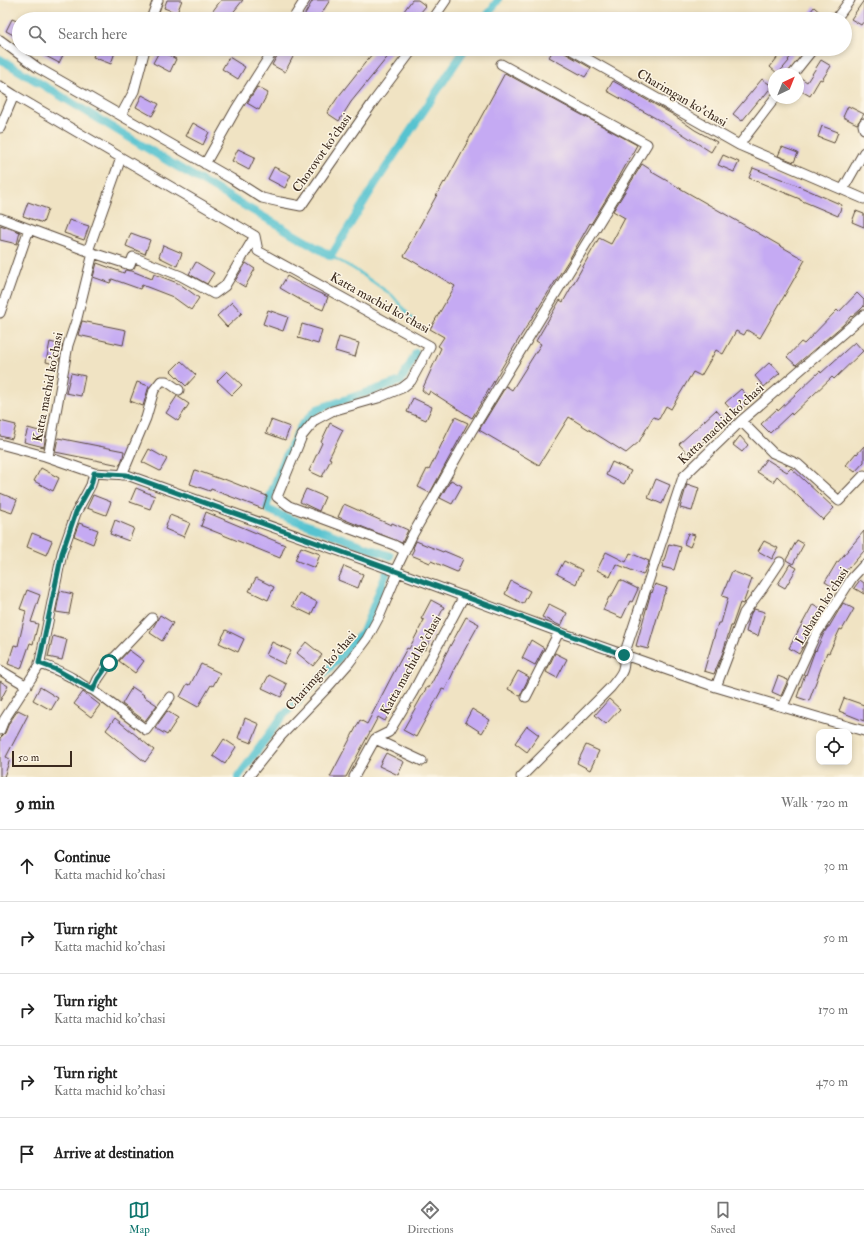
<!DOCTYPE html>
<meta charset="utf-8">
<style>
body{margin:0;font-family:"IM FELL Double Pica",serif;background:#f2f2f2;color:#222}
.controls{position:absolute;right:12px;bottom:12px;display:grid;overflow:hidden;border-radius:8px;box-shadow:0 2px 6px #0003}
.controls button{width:36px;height:36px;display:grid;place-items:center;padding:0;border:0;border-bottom:1px solid #e0e0e0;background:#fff;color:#222;font:20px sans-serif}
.compass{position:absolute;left:768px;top:68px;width:36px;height:36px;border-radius:50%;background:#fff;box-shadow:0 2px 6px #0003;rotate:43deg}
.scale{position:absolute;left:12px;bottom:10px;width:60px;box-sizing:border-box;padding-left:4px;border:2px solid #3b2a1e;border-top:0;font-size:11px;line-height:14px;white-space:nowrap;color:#3b2a1e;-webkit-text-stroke:3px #fcf5e5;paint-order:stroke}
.stop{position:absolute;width:12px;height:12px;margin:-9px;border:3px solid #0f766e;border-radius:50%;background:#fff}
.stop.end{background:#0f766e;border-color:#fff;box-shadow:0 1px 4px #0008}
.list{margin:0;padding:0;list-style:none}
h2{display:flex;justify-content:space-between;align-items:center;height:52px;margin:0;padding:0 16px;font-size:17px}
h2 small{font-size:13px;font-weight:400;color:#767676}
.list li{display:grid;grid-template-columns:26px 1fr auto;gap:12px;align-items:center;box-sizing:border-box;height:72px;padding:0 16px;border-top:1px solid #e0e0e0}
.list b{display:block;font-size:15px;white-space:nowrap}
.list p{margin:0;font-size:13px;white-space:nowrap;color:#767676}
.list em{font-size:13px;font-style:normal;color:#767676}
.icon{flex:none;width:22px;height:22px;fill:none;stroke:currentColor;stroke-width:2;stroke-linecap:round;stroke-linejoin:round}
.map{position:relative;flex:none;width:864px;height:777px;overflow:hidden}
.search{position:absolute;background:#fff;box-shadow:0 2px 6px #0003;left:12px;right:12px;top:12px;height:44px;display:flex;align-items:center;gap:10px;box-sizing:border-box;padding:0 14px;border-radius:22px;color:#767676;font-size:15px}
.sheet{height:412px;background:#fff}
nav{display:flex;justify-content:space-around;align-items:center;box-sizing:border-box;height:56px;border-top:1px solid #e0e0e0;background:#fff;font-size:11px;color:#767676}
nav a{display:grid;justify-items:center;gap:2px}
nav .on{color:#0f766e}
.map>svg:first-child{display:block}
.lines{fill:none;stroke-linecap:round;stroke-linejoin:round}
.stream{stroke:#57c3d0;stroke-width:2.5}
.canal{stroke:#57c3d0;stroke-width:8}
.building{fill:#c5aaf3}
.minor-casing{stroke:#564637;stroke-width:11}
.minor{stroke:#fff;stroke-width:9}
.route{stroke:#0f766e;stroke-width:5}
.labels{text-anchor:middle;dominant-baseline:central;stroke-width:3;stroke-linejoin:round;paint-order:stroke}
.street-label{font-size:13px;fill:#3b2a1e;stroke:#fcf5e5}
</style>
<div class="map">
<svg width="864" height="777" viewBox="0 0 864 777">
<rect width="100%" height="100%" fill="#fcf5e5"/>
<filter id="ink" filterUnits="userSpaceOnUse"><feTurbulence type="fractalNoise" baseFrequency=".025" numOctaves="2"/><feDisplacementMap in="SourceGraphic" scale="8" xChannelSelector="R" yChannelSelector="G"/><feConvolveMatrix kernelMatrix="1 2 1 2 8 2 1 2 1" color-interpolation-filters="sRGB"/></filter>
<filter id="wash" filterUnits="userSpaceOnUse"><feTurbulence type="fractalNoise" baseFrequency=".012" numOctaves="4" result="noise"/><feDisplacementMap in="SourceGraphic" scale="16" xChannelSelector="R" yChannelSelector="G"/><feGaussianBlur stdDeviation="0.9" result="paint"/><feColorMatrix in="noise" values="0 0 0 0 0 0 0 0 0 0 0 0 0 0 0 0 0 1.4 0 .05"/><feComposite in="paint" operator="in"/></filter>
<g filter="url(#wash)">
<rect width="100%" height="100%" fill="#f0e3c3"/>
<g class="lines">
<path class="stream" d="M331,256L354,269L392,295L414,321"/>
<path class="canal" d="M485,19L498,0
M0,59L176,166L331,256L377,181L465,49
M390,556L283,516L269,510L266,507L283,462L301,426L317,409L401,381L416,353
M238,777L281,718L324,674L363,632L386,574"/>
</g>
<g id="blocks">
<path class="building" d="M167,0H182L177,13L164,8Z
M221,0H243L231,15L237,19H213L209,16Z
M313,0H330L318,19H302Z
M412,0H418L426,6L415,19H398Z
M864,0V21L861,25L851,19Z
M814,7L823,15L820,19H805Z
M12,19L19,22V38L6,31Z
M44,49H66L59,63L42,54Z
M96,49H116L111,64L93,57Z
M281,49L294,55L285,72L272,65Z
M376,49H394L351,102L339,121L327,113L338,97Z
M554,49H558L591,68L585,77L549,57Z
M784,49H797L788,60L789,61L778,74L770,67Z
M160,50L176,59L170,72L153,63Z
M229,57L245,67L238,79L222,69Z
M821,60L831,66L822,80L820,79L810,96L798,89V82L801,78L807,82Z
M505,73L637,145L613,188L591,224L590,223L570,258L520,337L472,418L430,391L428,395L422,390L441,348L438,346L444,337L430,329L455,286L404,256L409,248L408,247L444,182L445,183Z
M762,79L772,86L761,100L760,99L742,121L733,114Z
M613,81L672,114L695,130L717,142L711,152L675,129L607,91Z
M257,87L268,93L259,110L247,103Z
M142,95L159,104L152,116L136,107Z
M848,106L864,114L857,124L843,117Z
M193,123L209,132L203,145L186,136Z
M822,126L838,132L834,143L818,137Z
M782,147L798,153L794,162L778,156Z
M238,149L255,157L249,170L232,161Z
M723,155L739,162L734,172L718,165Z
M642,164L651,170L650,171L805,260L760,338L747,330L744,335L736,331L723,354L716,350L701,376L693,372L671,409L666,406L659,419L653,417L639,442L626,453L569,417L539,465L479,430L506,386L512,390L541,344L536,341L560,300L563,302L599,238L611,244L625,218L613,211Z
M274,167L291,175L285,188L268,179Z
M753,168L794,184L842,205L838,216L800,200V199L749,178Z
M28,202L48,209L43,223L23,216Z
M856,211L864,214V227L852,222Z
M69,220L89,226L84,240L64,233Z
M0,225L20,232L17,244L0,240Z
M131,233L150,240L145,254L126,246Z
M163,245L182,253L177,266L159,257Z
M196,262L214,273L207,284L189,274Z
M97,263L124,273L125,270L132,271L152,279L154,274L180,284L199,298L191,310L173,297L142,285L140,289L112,279L110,283L93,277Z
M246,263L255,269L245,287L235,281Z
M287,276L310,289L328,297L323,310L304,302L280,288Z
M857,293L864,300V306L860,310L852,317L851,316L843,325L796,365L787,357L801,342L804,344L837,310L839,312Z
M232,302L242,313L227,327L217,316Z
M268,310L288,317L283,331L263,324Z
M82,321L126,330L123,345L78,335Z
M302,324L322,330L318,344L298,338Z
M339,337L359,343L355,357L335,351Z
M50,342L62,345L58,365L46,362Z
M855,342L863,351L834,379L832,377L792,415L791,413L770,433L761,424L777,409L778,411L820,371L821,373Z
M181,361L196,375L186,386L171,371Z
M770,362L780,373L764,387L755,376Z
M227,371L242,385L232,395L217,381Z
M71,373L85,376L81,396L66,393Z
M137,382L149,386L143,406L130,401Z
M741,389L751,400L735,414L725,403Z
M177,396L189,404L178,421L166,413Z
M413,398L432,407L426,420L407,412Z
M716,410L726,421L689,455L679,444Z
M455,417L468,423L430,493L418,487L427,469L429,470Z
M271,420L290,427L285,440L266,433Z
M0,421L16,425L12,439L0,436Z
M330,423L343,430L329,458L331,459L322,477L309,471L322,443L321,442Z
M28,428L46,433L44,447L24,442Z
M740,436L748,445L742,452L733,445Z
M58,438L124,451L123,457L120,465L55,452Z
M864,446V462L855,472L846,465L856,453L857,454Z
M149,449L167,459L160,471L142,462Z
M766,459L787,472L791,468L834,508L823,520L777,476L773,482L757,472Z
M612,462L631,471L624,484L606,475Z
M41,468L59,478L53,491L34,481Z
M195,470L223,480L224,479L267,496L263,509L211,489L210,491L190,484Z
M656,479L670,485L662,504L648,498Z
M451,480L462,486L452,504L440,498Z
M687,484L699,488L692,511L680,508Z
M136,488L155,496L150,509L130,502Z
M306,489L325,497L319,511L300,502Z
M0,493L17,500L12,513L0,509Z
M93,495L111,502L106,515L87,508Z
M344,504L391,525L392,523L408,530L402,543L338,517Z
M206,512L285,545L280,558L201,526Z
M170,515L190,523L184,537L165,529Z
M115,520L134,528L129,541L110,534Z
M79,523L98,530L93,544L74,536Z
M864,531V551L850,567L849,566L836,589L825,582L837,562H838Z
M32,533L52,541L46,555L27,547Z
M688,533L695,535L690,547L684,544Z
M797,540L804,544L793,564L786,560Z
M416,541L443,552L444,551L463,559L457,572L431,561L430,563L411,555L414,549L413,548Z
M764,541L778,548L772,559L758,551Z
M669,544L681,547L674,570L662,567Z
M301,547L320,554L315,568L295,560Z
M606,552L626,562L630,553L649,561L643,575L616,564L610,577L597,570Z
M564,561L582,570L576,584L557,574Z
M790,564L797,568L785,588L778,584Z
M344,566L363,574L358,588L338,580Z
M732,571L752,579L743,604L740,603L732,626H731L723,652L714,674L704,671L718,623H721L728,598L722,596Z
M256,578L274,587L268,600L249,591Z
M620,580L638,589L632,602L630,601L622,618L603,610L609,597H611Z
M860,580L864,583V594L854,588Z
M511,581L530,591L523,604L505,594Z
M655,584L667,588L665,594H664L648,649L636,646L651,592L652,593Z
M27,590L40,595L31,622L38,624L33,644L30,643L21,669L8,664L14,645L18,646L26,611L20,609Z
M60,591L73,594L69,614L56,612Z
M299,593L317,602L311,615L292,606Z
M431,600L444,607L432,631L434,632L425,650L423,649L410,673L385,721L378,717L346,777H330L360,720L367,724L394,672L407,648L409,649L424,620L421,619Z
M843,603L854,609L842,630L840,629L829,653L827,652L809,701L797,697L805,674L806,675L815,650L816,651L824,633L828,627H829Z
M549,604L567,613L561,626L542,617Z
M813,604L823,610L799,654L789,648Z
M754,609L765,612L758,636L746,632L751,613Z
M160,615L173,623L162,641L150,633Z
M466,617L479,624L453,671H454L445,690L442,689L416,737L403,730L427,687L429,688L444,659H443Z
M226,630L244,639L238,652L219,643Z
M53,636L67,640L62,660L48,657Z
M531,640L544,648L535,665L522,658Z
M272,642L291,651L284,664L266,655Z
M306,642L322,655L313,666L297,653Z
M129,650L144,661L135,673L119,661Z
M555,653L567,659L557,678L546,672Z
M201,664L220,673L213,686L211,685L198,707L180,697L187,684L190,685Z
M518,671L529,677L520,696L508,689Z
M269,675L287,684L281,697L262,688Z
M778,676L788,680L781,696L772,692Z
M0,681L8,686L0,701Z
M40,687L58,698L51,710L33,700Z
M132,687L144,695L143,696L157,705L145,721L122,704Z
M83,692L100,705L91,717L74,704Z
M844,698L864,705V721L839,711Z
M609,699L620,709L606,724L595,715Z
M472,709L490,720L482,733L465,722Z
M18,710L28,715L6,757L10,759L4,777H0V738L5,733L9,723Z
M167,711L178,718L167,735L155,728Z
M115,718L154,750L145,762L106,730Z
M245,718L259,724L251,743L238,738Z
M527,726L539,735L527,752L515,743Z
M224,739L236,747L225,764L213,756Z
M586,745L599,751L590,770L577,763Z
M386,753L404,762L398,775L379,766Z"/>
</g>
</g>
<g filter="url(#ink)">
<use href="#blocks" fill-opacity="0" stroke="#564637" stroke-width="1"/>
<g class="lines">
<defs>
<path id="minor" d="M151,19L158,0
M293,19L305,0
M433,19L446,0
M836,19L850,0
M0,40L38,68L232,179L262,198L280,202L301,206L374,101L413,49
M570,49L739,145L864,199
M793,74L813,49
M0,86L14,95
M121,115L134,91L145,49
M864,123L863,125L864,129
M0,128L14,95L255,236L258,251L430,346L411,381L402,388L378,398L332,411L315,420L302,436L277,497L289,506L394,545L405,551
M739,145L775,98
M205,164L236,109L274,49
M843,189L864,152
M0,218L93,253L77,318L68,345L48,457
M88,251L121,158
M93,253L130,265L133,257L181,276L214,294L225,286L255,236
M0,313L29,229
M741,421L773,453L798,464L839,501L864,475
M0,444L45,456L94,473L127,475L398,572L559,632L716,687L864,731
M122,475L146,418L154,390L161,381H166L179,390
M395,571L413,534L471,432L647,144L501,64
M39,663C51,668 63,672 74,679C80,683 86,688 93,690L98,679L109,663L152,618
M0,670L27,686
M716,687L744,613L762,589L780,562
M93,690L146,730L170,697
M526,697L559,632
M783,706L815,636L852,578L864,565
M0,730L4,720L39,666L62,553L76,513L91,485L94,473
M375,739L422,761
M248,777L281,736L326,689L349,663L367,639L380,615L398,572
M354,777L375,739L389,732L413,692L464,596
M521,777L611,687C621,674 625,672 624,655L683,477L741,421L864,315"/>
</defs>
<use href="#minor" class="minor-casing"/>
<use href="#minor" class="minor"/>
</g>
</g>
<g class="lines" filter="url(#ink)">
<path class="route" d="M109,663L98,679L93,690L57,670L39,663L62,553L76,512L91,485L94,473L127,475L398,572L624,655"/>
</g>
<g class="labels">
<g class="street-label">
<text transform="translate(682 98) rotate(30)">Charimgan ko'chasi</text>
<text transform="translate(322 153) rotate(-55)">Chorovot ko'chasi</text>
<text transform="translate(380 303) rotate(29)">Katta machid ko'chasi</text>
<text transform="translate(48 387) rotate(-79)">Katta machid ko'chasi</text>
<text transform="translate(721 424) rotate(-43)">Katta machid ko'chasi</text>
<text transform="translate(822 606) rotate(-58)">Lubaton ko'chasi</text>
<text transform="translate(411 665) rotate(-61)">Katta machid ko'chasi</text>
<text transform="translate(321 671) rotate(-49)">Charimgar ko'chasi</text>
</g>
</g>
</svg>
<div class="controls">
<button><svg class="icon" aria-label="locate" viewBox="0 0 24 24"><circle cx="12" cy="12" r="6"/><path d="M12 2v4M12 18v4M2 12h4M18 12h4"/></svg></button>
</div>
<svg class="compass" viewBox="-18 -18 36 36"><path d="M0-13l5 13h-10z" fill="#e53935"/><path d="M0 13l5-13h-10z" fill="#767676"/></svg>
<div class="scale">50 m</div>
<div class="stop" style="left:109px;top:663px"></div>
<div class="stop end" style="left:624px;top:655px"></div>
<div class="search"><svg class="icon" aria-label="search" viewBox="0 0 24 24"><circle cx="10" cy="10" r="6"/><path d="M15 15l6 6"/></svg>Search here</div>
</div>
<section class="sheet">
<h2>9 min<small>Walk · 720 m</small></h2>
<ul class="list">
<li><svg class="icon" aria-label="ahead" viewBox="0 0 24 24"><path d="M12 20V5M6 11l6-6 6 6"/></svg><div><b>Continue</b><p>Katta machid ko'chasi</p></div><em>30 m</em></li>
<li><svg class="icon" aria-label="right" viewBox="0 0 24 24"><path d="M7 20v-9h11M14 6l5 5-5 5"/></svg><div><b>Turn right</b><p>Katta machid ko'chasi</p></div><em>50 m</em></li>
<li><svg class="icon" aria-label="right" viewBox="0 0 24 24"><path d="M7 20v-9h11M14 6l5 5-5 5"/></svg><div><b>Turn right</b><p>Katta machid ko'chasi</p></div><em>170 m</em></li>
<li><svg class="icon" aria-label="right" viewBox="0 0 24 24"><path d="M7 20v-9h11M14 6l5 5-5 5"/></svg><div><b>Turn right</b><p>Katta machid ko'chasi</p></div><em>470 m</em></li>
<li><svg class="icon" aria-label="arrive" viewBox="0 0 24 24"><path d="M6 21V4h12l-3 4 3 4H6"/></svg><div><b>Arrive at destination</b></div></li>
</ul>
</section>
<nav>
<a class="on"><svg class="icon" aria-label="map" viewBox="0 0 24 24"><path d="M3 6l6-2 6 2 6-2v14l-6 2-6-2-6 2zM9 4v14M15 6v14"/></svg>Map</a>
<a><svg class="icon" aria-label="directions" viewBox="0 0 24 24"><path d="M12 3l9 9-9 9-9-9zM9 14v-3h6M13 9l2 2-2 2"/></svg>Directions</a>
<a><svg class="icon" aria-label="saved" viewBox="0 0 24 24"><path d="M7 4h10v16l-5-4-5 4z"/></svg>Saved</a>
</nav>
